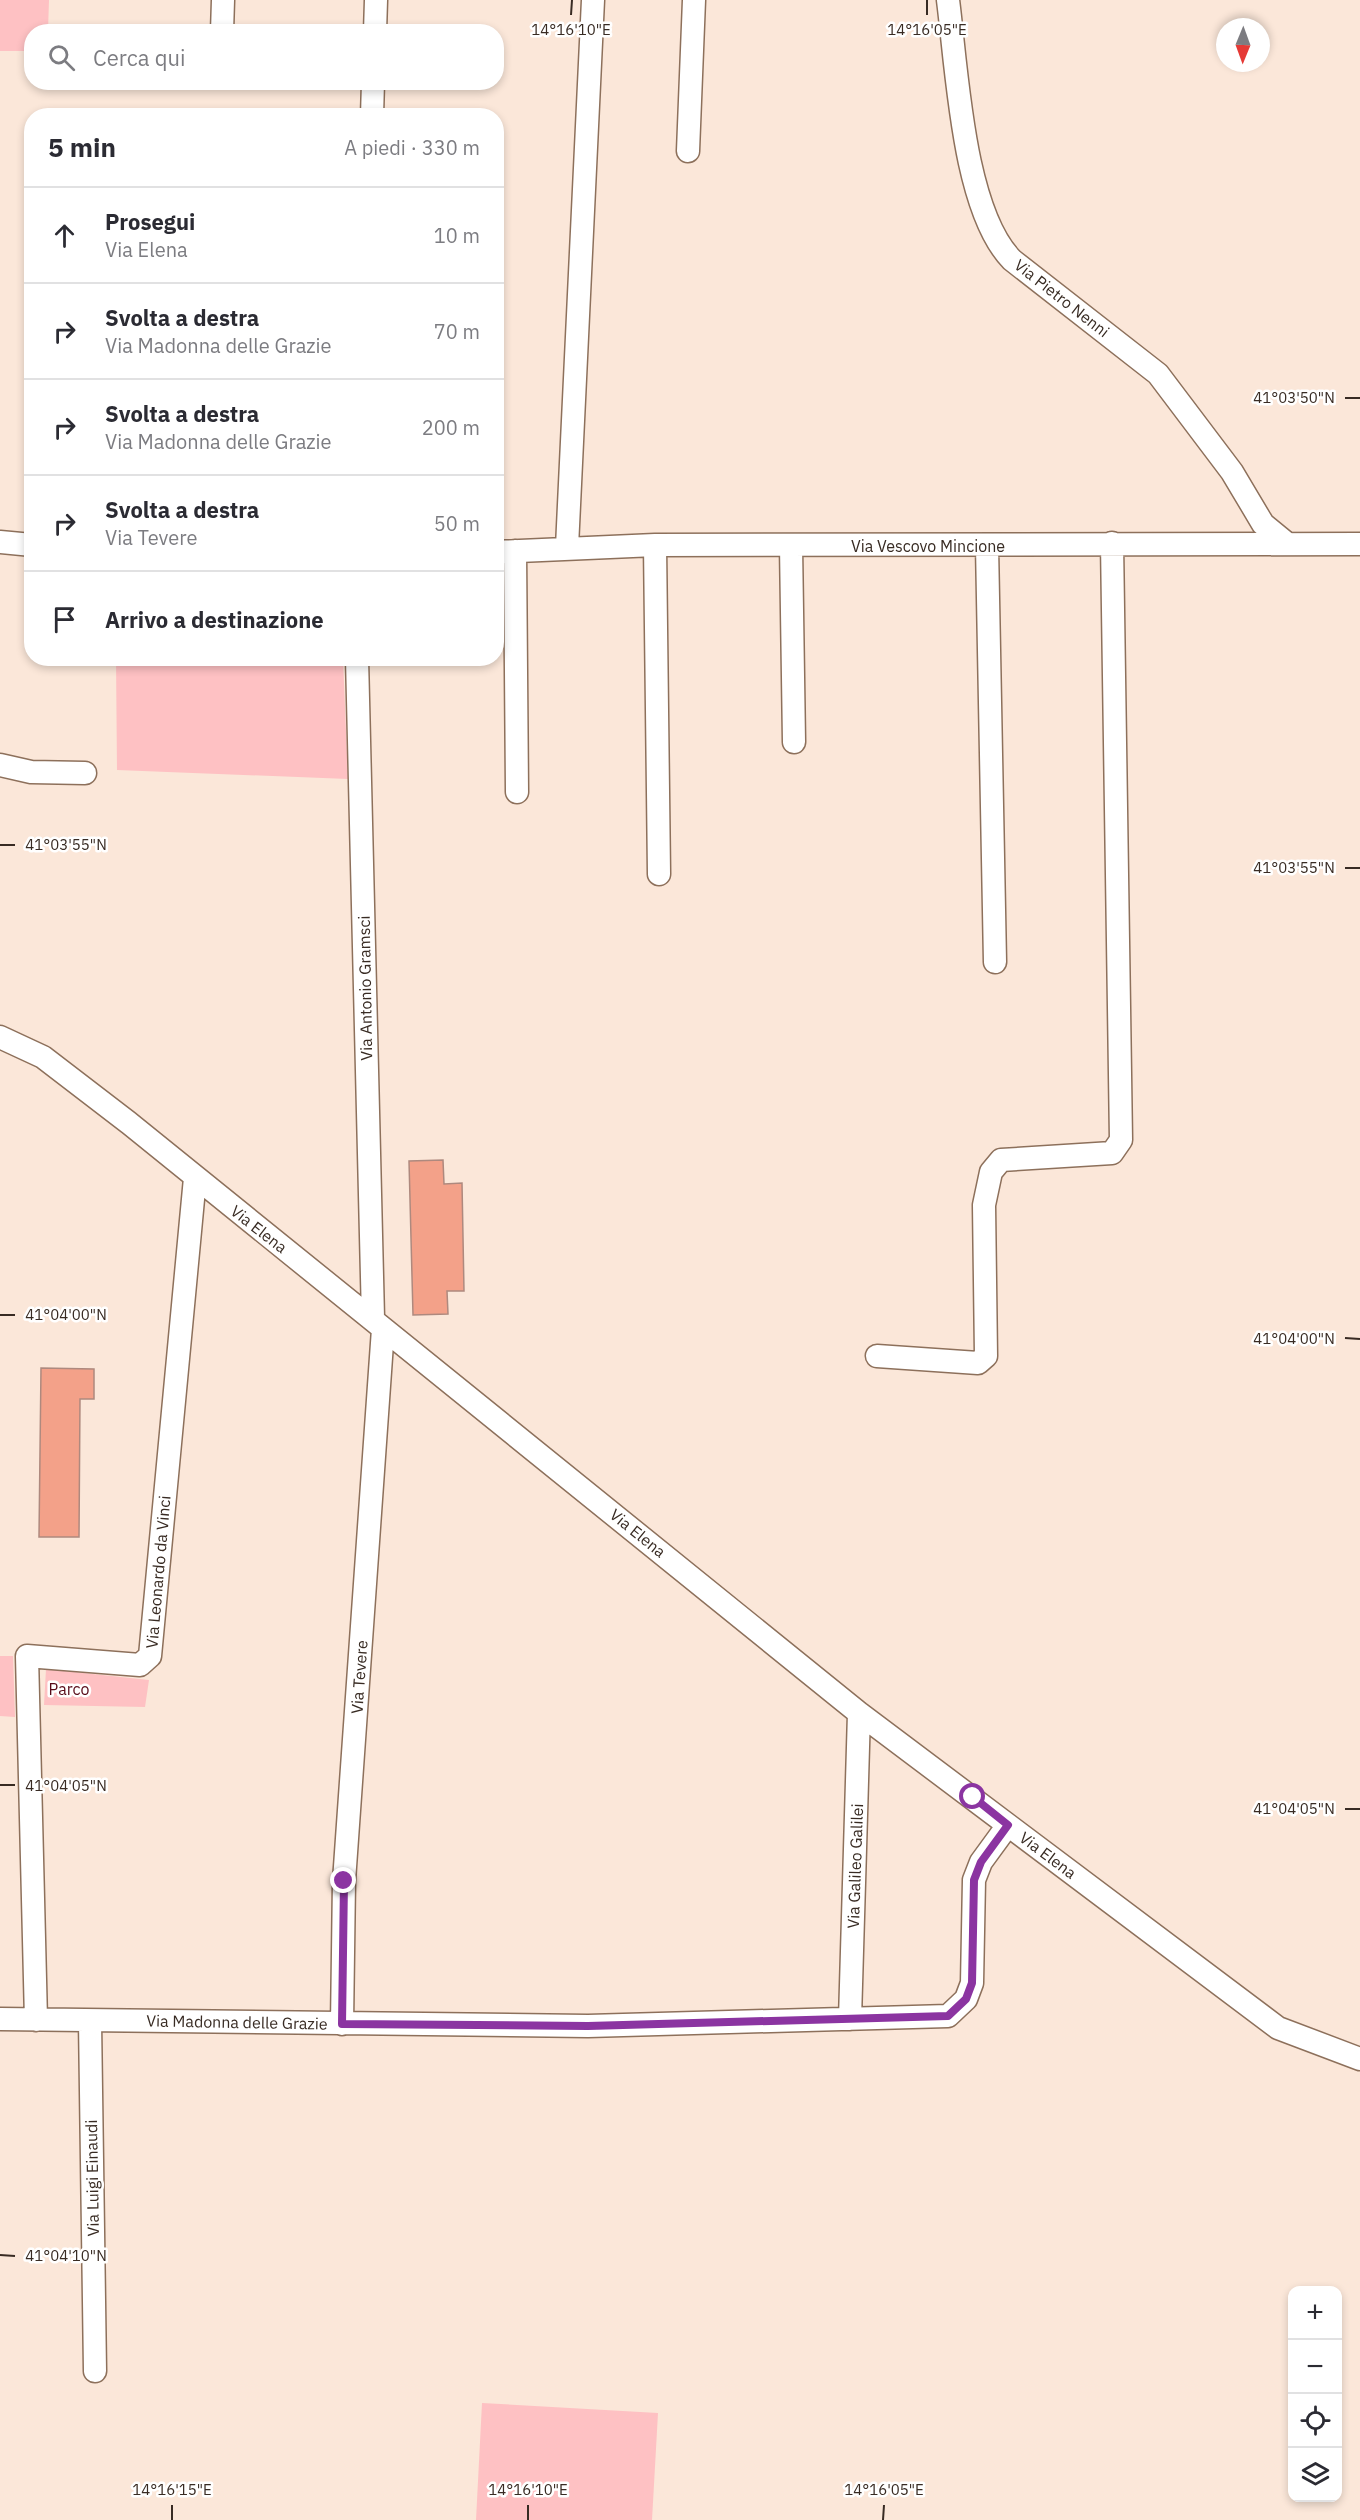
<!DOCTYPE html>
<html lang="it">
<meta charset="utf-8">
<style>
body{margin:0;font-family:"IBM Plex Sans",sans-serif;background:#f7f7f7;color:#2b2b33}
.controls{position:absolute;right:18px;bottom:18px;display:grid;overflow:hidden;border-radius:12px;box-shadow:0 3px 9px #0003}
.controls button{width:54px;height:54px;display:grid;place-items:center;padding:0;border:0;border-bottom:2px solid #e1e1e2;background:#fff;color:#2b2b33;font:30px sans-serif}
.compass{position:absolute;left:1216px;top:18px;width:54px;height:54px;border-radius:50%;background:#fff;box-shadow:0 3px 9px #0003;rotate:181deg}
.stop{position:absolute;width:18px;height:18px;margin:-14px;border:4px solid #8b34a1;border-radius:50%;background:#fff}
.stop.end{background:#8b34a1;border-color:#fff;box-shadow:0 2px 6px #0008}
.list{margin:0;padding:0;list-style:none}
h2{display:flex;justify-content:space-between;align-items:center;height:78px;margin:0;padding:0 24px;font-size:26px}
h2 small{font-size:20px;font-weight:400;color:#7c7c81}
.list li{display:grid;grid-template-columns:39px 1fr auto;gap:18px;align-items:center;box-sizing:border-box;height:96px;padding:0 24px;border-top:2px solid #e1e1e2}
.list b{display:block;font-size:22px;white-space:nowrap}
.list p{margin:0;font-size:20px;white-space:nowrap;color:#7c7c81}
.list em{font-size:20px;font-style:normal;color:#7c7c81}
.icon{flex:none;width:33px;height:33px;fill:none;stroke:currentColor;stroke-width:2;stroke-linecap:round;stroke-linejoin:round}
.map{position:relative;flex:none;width:1360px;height:2520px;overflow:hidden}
.search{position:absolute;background:#fff;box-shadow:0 3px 9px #0003;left:24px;top:24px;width:480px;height:66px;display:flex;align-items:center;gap:15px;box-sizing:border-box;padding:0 21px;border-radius:24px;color:#7c7c81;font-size:22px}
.panel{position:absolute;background:#fff;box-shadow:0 3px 9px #0003;left:24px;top:108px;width:480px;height:558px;border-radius:24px}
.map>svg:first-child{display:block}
.green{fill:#fec1c3}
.building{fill:#f3a189;stroke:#ae897e;stroke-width:1.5}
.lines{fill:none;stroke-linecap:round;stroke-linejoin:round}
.minor-casing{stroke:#8d705b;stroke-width:25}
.minor{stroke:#fff;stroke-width:22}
.route{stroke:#8b34a1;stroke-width:8}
.ticks{fill:none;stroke:#382b23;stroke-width:2}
.labels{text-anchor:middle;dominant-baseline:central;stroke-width:5;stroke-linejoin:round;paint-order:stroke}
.street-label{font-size:16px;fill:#382b23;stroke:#fff}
.park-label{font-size:16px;fill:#570a18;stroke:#fff}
.ticks-label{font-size:15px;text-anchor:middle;fill:#382b23;stroke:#fff;stroke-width:5;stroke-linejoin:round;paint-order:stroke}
</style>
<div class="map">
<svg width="1360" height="2520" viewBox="0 0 1360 2520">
<rect width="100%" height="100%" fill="#fbe7d9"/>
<path class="green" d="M0,0H49L48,31L32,32L31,51H0Z
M116,659H343L348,779L117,770Z
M0,1656H13L15,1717L0,1716Z
M46,1669L149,1680L145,1707L44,1705Z
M482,2403L658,2413L652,2520H476Z"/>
<path class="building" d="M443,1160L444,1184L462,1183L464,1291H447L448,1314L413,1315L409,1161Z
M41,1368L94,1369V1399H80L79,1537H39Z"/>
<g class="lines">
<defs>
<path id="minor" d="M948,0C957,70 963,210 1012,260L1158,374L1232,472L1263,524L1285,542
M222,32L223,0
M375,32L376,0
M372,116L373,82
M688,151L694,0
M0,542L32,545
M655,545L659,874
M791,546L794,742
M987,546L995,962
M567,547L593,0
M515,551L517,792
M496,552L655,545L1360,544
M357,658L373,1318
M0,765L31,772L85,773
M0,1037L43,1057L129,1123L859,1713L1278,2028L1360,2059
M877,1356L978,1363L986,1356L984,1205L991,1172L1001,1160L1112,1153L1121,1140L1112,543
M0,2019L588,2026L948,2016L966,1999L972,1983L974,1880L981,1862L1008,1825
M850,2019L859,1713
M36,2020L27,1656L140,1665L150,1656L195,1178
M90,2021L95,2371
M342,2024L344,1881L383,1329"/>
</defs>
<use href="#minor" class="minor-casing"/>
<use href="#minor" class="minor"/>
</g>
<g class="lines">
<path class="route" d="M344,1881L342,2024L588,2026L948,2016L966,1999L972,1983L974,1880L981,1862L1008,1825L973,1797"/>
</g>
<path class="ticks" d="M571,15L572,0M927,15V0M1345,398H1360M0,845H15M1345,868H1360M0,1315H15M1345,1338L1360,1339M0,1785H15M1345,1809H1360M0,2255L15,2256M172,2520V2505M528,2520V2505M883,2520L884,2505"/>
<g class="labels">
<g class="street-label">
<text transform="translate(1062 298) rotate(38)">Via Pietro Nenni</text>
<text x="928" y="546">Via Vescovo Mincione</text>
<text transform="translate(365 988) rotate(-91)">Via Antonio Gramsci</text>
<text transform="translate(259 1229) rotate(38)">Via Elena</text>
<text transform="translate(638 1533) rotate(39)">Via Elena</text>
<text transform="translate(158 1572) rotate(-85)">Via Leonardo da Vinci</text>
<text transform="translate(359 1677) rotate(-86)">Via Tevere</text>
<text transform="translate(1048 1855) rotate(37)">Via Elena</text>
<text transform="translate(855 1866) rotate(-88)">Via Galileo Galilei</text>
<text transform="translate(237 2022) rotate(1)">Via Madonna delle Grazie</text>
<text transform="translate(92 2178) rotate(-91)">Via Luigi Einaudi</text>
</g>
<g class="park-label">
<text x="69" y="1689">Parco</text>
</g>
</g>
<g class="ticks-label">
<text x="571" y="35">14°16'10"E</text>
<text x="927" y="35">14°16'05"E</text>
<text x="1294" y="403">41°03'50"N</text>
<text x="66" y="850">41°03'55"N</text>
<text x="1294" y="873">41°03'55"N</text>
<text x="66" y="1320">41°04'00"N</text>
<text x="1294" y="1344">41°04'00"N</text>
<text x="66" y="1791">41°04'05"N</text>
<text x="1294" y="1814">41°04'05"N</text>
<text x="66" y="2261">41°04'10"N</text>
<text x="172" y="2495">14°16'15"E</text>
<text x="528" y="2495">14°16'10"E</text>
<text x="884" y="2495">14°16'05"E</text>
</g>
</svg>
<div class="controls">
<button>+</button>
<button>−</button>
<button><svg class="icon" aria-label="locate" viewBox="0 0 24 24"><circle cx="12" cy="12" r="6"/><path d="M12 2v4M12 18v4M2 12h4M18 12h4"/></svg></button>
<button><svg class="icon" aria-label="layers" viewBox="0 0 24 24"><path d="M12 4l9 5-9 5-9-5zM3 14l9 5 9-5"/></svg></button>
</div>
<svg class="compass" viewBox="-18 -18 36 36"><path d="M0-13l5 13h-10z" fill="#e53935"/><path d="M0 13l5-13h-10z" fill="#7c7c81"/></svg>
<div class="stop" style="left:973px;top:1797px"></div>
<div class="stop end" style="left:344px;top:1881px"></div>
<div class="search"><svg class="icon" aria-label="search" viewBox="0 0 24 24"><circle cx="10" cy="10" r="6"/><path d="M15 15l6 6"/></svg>Cerca qui</div>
<section class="panel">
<h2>5 min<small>A piedi · 330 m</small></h2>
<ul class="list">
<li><svg class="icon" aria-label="ahead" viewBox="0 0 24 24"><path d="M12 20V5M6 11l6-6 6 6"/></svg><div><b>Prosegui</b><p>Via Elena</p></div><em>10 m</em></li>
<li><svg class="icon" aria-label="right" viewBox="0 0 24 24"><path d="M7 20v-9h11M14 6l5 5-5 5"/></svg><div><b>Svolta a destra</b><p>Via Madonna delle Grazie</p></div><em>70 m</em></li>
<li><svg class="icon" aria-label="right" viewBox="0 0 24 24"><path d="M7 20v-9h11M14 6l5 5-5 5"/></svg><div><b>Svolta a destra</b><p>Via Madonna delle Grazie</p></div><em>200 m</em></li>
<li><svg class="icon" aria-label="right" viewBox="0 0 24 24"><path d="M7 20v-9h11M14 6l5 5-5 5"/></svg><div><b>Svolta a destra</b><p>Via Tevere</p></div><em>50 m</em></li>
<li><svg class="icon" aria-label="arrive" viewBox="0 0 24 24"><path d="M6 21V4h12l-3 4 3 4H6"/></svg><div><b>Arrivo a destinazione</b></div></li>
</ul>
</section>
</div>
